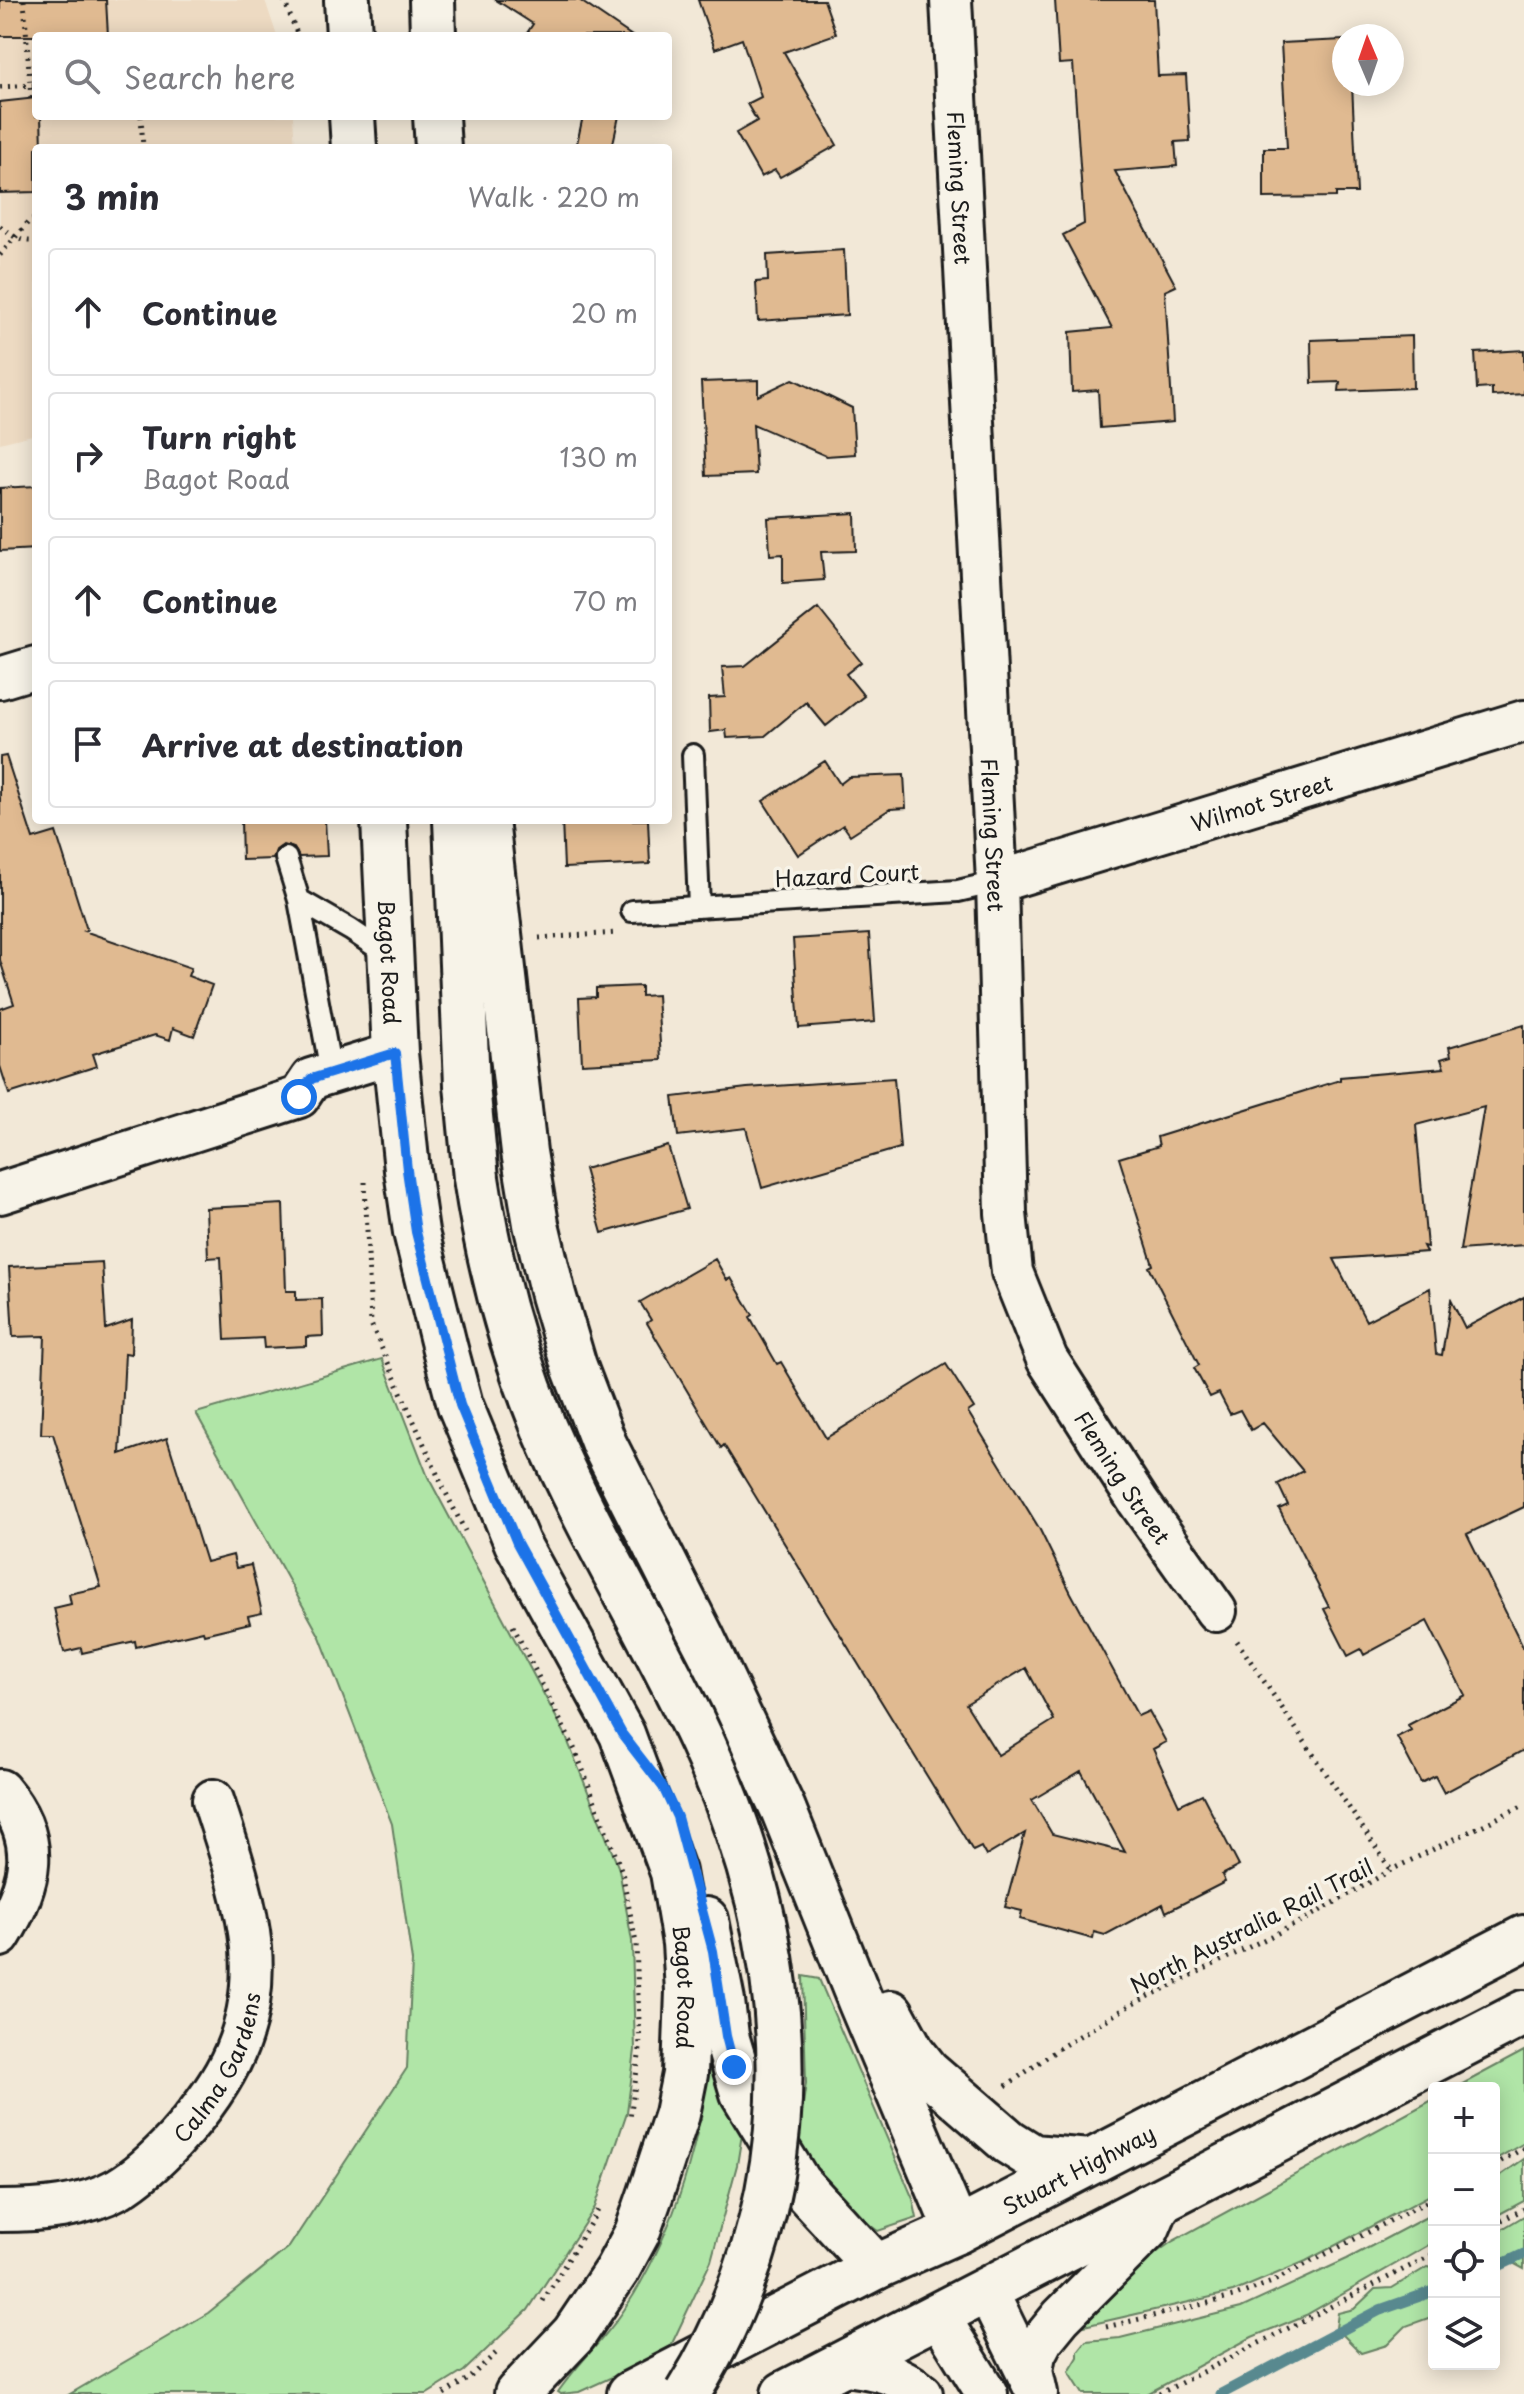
<!DOCTYPE html>
<meta charset="utf-8">
<style>
body{margin:0;font-family:"Playpen Sans",sans-serif;background:#f7f7f7;color:#2b2b33}
.controls{position:absolute;right:24px;bottom:24px;display:grid;overflow:hidden;border-radius:8px;box-shadow:0 4px 20px #0003}
.controls button{width:72px;height:72px;display:grid;place-items:center;padding:0;border:0;border-bottom:2px solid #e1e1e2;background:#fff;color:#2b2b33;font:40px sans-serif}
.compass{position:absolute;left:1332px;top:24px;width:72px;height:72px;border-radius:50%;background:#fff;box-shadow:0 4px 20px #0003;rotate:358deg}
.stop{position:absolute;width:24px;height:24px;margin:-18px;border:6px solid #1a73e8;border-radius:50%;background:#fff}
.stop.end{background:#1a73e8;border-color:#fff;box-shadow:0 2px 8px #0008}
.list{margin:0;padding:0;list-style:none}
h2{display:flex;justify-content:space-between;align-items:center;height:104px;margin:0;padding:0 32px;font-size:34px}
h2 small{font-size:26px;font-weight:400;color:#7c7c81}
.list li{display:grid;grid-template-columns:52px 1fr auto;gap:24px;align-items:center;box-sizing:border-box;height:128px;margin:0 16px 16px;padding:0 16px;border:2px solid #e1e1e2;border-radius:8px}
.list b{display:block;font-size:30px;white-space:nowrap}
.list p{margin:0;font-size:26px;white-space:nowrap;color:#7c7c81}
.list em{font-size:26px;font-style:normal;color:#7c7c81}
.icon{flex:none;width:44px;height:44px;fill:none;stroke:currentColor;stroke-width:2;stroke-linecap:round;stroke-linejoin:round}
.map{position:relative;flex:none;width:1524px;height:2394px;overflow:hidden}
.search{position:absolute;background:#fff;box-shadow:0 4px 20px #0003;left:32px;top:32px;width:640px;height:88px;display:flex;align-items:center;gap:20px;box-sizing:border-box;padding:0 28px;border-radius:8px;color:#7c7c81;font-size:30px}
.panel{position:absolute;background:#fff;box-shadow:0 4px 20px #0003;left:32px;top:144px;width:640px;height:680px;border-radius:8px}
.map>svg:first-child{display:block}
.built{fill:#eddac2}
.green{fill:#b0e5a7;stroke:#668062;stroke-width:2}
.lines{fill:none;stroke-linecap:round;stroke-linejoin:round}
.stream{stroke:#59898f;stroke-width:11}
.building{fill:#e0ba91;stroke:#1c1c1c;stroke-width:2;fill-rule:evenodd}
.lane-casing{stroke:#1c1c1c;stroke-width:26}
.street-casing{stroke:#1c1c1c;stroke-width:46}
.secondary-casing{stroke:#1c1c1c;stroke-width:50}
.highway-casing{stroke:#1c1c1c;stroke-width:50}
.path{stroke:#1c1c1c;stroke-width:5;stroke-dasharray:2 6;stroke-linecap:butt}
.lane{stroke:#f7f3e8;stroke-width:20}
.street{stroke:#f7f3e8;stroke-width:40}
.secondary{stroke:#f7f3e8;stroke-width:44}
.highway{stroke:#f7f3e8;stroke-width:44}
.secondary-bridge-casing{stroke:#1c1c1c;stroke-width:50;stroke-linecap:butt}
.secondary-bridge{stroke:#f7f3e8;stroke-width:44}
.route{stroke:#1a73e8;stroke-width:10}
.labels{text-anchor:middle;dominant-baseline:central;stroke-width:7;stroke-linejoin:round;paint-order:stroke}
.street-label{font-size:22px;fill:#1c1c1c;stroke:#f7f3e8}
</style>
<div class="map">
<svg width="1524" height="2394" viewBox="0 0 1524 2394">
<rect width="100%" height="100%" fill="#f2e8d7"/>
<filter id="ink" filterUnits="userSpaceOnUse"><feTurbulence type="fractalNoise" baseFrequency=".0125" numOctaves="2"/><feDisplacementMap in="SourceGraphic" scale="16" xChannelSelector="R" yChannelSelector="G"/><feConvolveMatrix kernelMatrix="1 2 1 2 8 2 1 2 1" color-interpolation-filters="sRGB"/></filter>
<g filter="url(#ink)">
<path class="built" d="M0,0H265L277,36H36V116H293L295,148H36V434L0,443Z"/>
<path class="green" d="M382,1359L428,1477L564,1732L619,1869L632,1941L635,2050L627,2112L595,2207L528,2310L464,2371L427,2394H70L208,2313L289,2247L407,2068L412,1961L392,1824L320,1637L196,1413Z
M803,1976L819,1979L913,2199L917,2218L878,2231L839,2203L797,2148L806,2083Z
M712,2044L743,2128L737,2165L711,2261L668,2352L579,2392L561,2394L558,2392C578,2363 605,2339 624,2310C677,2230 701,2138 712,2044Z
M1524,2051V2143L1494,2160V2088H1455Z
M1434,2099V2193L1306,2261L1233,2292L1084,2326L1082,2315L1139,2265L1173,2241Z
M1524,2159V2201L1494,2217V2180Z
M1434,2213V2242L1306,2315L1252,2337L1147,2394H1083L1069,2372L1078,2357V2351L1086,2341L1120,2338L1241,2308L1347,2259Z
M1524,2216V2269L1496,2254L1497,2232Z
M1427,2267L1434,2268V2316L1406,2326L1387,2345L1361,2353L1336,2328L1338,2313L1354,2309L1375,2289L1392,2288Z"/>
<g class="lines">
<path class="stream" d="M1494,2268L1524,2254
M1221,2394L1380,2310L1434,2291"/>
</g>
<path class="building" d="M0,0H106L108,36H0Z
M496,0H579L632,36H525L533,24Z
M698,0H824L836,34L784,52L837,145L780,177L775,170L761,177L736,133L757,121L747,104L761,97L742,39L715,49Z
M1055,0H1154L1158,76L1186,75L1190,141L1175,142L1177,166L1115,171L1176,286L1165,291L1173,422L1100,428L1098,390L1072,392L1070,332L1112,328L1063,235L1084,224L1073,63L1059,64Z
M1344,40V84H1352L1357,193H1336V197L1264,198V148H1287L1281,43Z
M36,98V116H41L42,148H36V192L0,193V102Z
M583,116H619L612,148H576Z
M844,250L847,315L758,321L756,282L768,281L767,255Z
M1412,336L1413,388L1339,391L1340,382L1312,383L1311,340Z
M1524,350V394L1492,396V388L1477,389L1475,353Z
M793,379L852,408L855,454L826,456L753,424L756,474L706,476L701,382L758,380V396Z
M36,486V549L0,551V488Z
M855,513L856,551L821,552L824,580L783,583V554L770,555L768,518Z
M818,608L861,662L846,674L864,696L826,726L806,702L765,736L727,738L726,730L710,732L709,698L725,697L722,667L745,666Z
M6,756L33,839L56,832L87,930L84,931L191,968L188,976L212,985L194,1036L173,1028L170,1040L155,1035L93,1054L97,1066L9,1094L0,1066V1009L14,1004L0,960V757Z
M825,761L840,784L849,777L904,775L906,808L890,809L850,835L843,825L798,855L763,801Z
M241,820H325L327,856L299,857L294,848L283,845L276,850L273,859L242,860Z
M562,820H648L650,864L564,868Z
M869,934L875,1022L799,1028L793,939Z
M641,986V996L657,995L661,1060L582,1064L579,998L596,997V988Z
M1524,1025V1245L1460,1250L1484,1107L1416,1125L1427,1247L1423,1246L1426,1252L1334,1259L1366,1321L1430,1288L1436,1354L1442,1355L1451,1300L1465,1328L1524,1297V1507L1467,1534L1524,1649V1750L1444,1793L1435,1776L1421,1783L1397,1737L1411,1730L1408,1725L1465,1695L1427,1621L1364,1655L1361,1649L1348,1656L1324,1609L1329,1607L1279,1509L1288,1505L1278,1484L1303,1471L1263,1423L1251,1430L1240,1410L1230,1414L1219,1393L1210,1397L1194,1368L1199,1365L1149,1267L1153,1265L1119,1158L1159,1146L1157,1137L1340,1080V1077L1444,1068L1441,1059L1451,1056L1449,1047Z
M894,1078L900,1148L762,1188L746,1128L678,1136L673,1097L747,1088Z
M668,1146L687,1209L602,1233L584,1169Z
M283,1204L286,1291H296V1300L322,1299L323,1336L306,1337V1346L264,1348L263,1338L225,1340L221,1257L208,1258L206,1208Z
M715,1259L727,1280L731,1278L753,1315L750,1317L777,1364L781,1362L826,1438L946,1364L974,1408L968,1412L1039,1528L1071,1593L1138,1716L1149,1711L1166,1742L1153,1749L1179,1805L1202,1794L1239,1866L1222,1875L1225,1882L1166,1912L1163,1904L1105,1935L1094,1932L1093,1939L1020,1919L1022,1911L1005,1907L1025,1833L986,1856L981,1847L973,1851L724,1445L721,1448L647,1323L651,1320L640,1302ZM1026,1668L1054,1720L998,1755L966,1704ZM1081,1771L1125,1852L1052,1834L1032,1800Z
M102,1262L106,1329L132,1320L131,1354L125,1353L120,1454L167,1438L206,1562L233,1555L236,1568L251,1565L262,1613L248,1616L250,1623L204,1634L203,1631L136,1647L135,1641L82,1653L81,1648L64,1652L54,1608L71,1604L69,1594L101,1587L53,1434H41L45,1336L13,1337L9,1267Z"/>
<g class="lines">
<defs>
<path id="lane" d="M693,755L699,907
M286,858L299,900L351,930L388,955
M299,900L331,1072
M632,911L958,891L997,882"/>
<g id="street">
<path id="s1" d="M951,0L997,882L1006,1213L1012,1272L1047,1359L1138,1501L1216,1611"/>
<path d="M0,678L36,667"/>
<path id="s2" d="M997,882L1524,721"/>
<path d="M0,1193L299,1097L311,1079L395,1053"/>
<path d="M0,1790C43,1840 32,1885 0,1936"/>
<path id="s3" d="M0,2211C40,2211 83,2208 119,2188C139,2176 159,2157 175,2140C227,2082 257,2029 251,1948C246,1897 228,1847 213,1800"/>
<path d="M987,2291L1034,2387"/>
<path d="M938,2315L987,2394"/>
<path d="M841,2364C875,2369 895,2371 922,2394"/>
<path d="M1037,2393L1032,2371L1035,2354L1043,2339L1061,2317L1149,2229L1157,2210L1167,2196"/>
</g>
<g id="secondary">
<path d="M347,0L349,36"/>
<path d="M432,0L433,36"/>
<path d="M352,116L354,148"/>
<path d="M436,116L438,148"/>
<path id="s4" d="M384,820L395,1053L407,1170L416,1232L445,1349L460,1405L517,1543L622,1734L673,1872L685,1943L688,1991L685,2074L677,2114L651,2193L637,2233L617,2270L574,2334L517,2394"/>
<path d="M456,820L467,1085L476,1178"/>
<path d="M486,820L524,1152L536,1224L553,1295L574,1366L604,1444L701,1636L783,1809L861,2003L957,2231"/>
<path d="M706,1920L722,2001L726,2036L743,2093L798,2183L876,2267"/>
<path d="M891,2013L912,2052L927,2071L1009,2142L1033,2157L1089,2162"/>
</g>
<g id="highway">
<path id="s5" d="M630,2394L876,2267L957,2231L1524,1938"/>
<path d="M784,2394L1524,2013"/>
</g>
</defs>
<use href="#lane" class="lane-casing"/>
<use href="#street" class="street-casing"/>
<use href="#secondary" class="secondary-casing"/>
<use href="#highway" class="highway-casing"/>
<path class="path" d="M24,0L31,99
M284,0L298,36
M0,87L36,85
M141,116L143,148
M0,226C12,235 18,242 34,241
M0,255L31,219L36,218
M539,938L617,933
M365,1182L371,1324L442,1485L465,1531
M513,1626L576,1752L622,1872L636,1943L640,2049L630,2118
M1237,1641L1391,1870
M1006,2086L1061,2047L1129,2006L1304,1920L1391,1870L1524,1805
M1494,2165L1524,2148
M1494,2224L1524,2209
M543,2301L600,2207
M1106,2327L1233,2297L1272,2282L1434,2198
M444,2394L469,2378L496,2353
M1159,2394L1434,2254"/>
<use href="#lane" class="lane"/>
<use href="#street" class="street"/>
<use href="#secondary" class="secondary"/>
<use href="#highway" class="highway"/>
<defs>
<path id="secondary-bridge" d="M476,1178C489,1265 511,1347 544,1428C590,1536 653,1636 702,1742C800,1955 816,2188 687,2394"/>
</defs>
<use href="#secondary-bridge" class="secondary-bridge-casing"/>
<use href="#secondary-bridge" class="secondary-bridge"/>
</g>
</g>
<g class="lines" filter="url(#ink)">
<path class="route" d="M299,1097L311,1079L395,1053L407,1170L416,1232L460,1405L517,1543L622,1734L663,1787L677,1817L713,1951L726,2036L734,2067"/>
</g>
<g class="labels">
<g class="street-label">
<text stroke="none"><textPath href="#s1" startOffset="188">Fleming Street</textPath></text>
<text stroke="none"><textPath href="#s2" startOffset="276">Wilmot Street</textPath></text>
<text stroke="none"><textPath href="#s1" startOffset="836">Fleming Street</textPath></text>
<text transform="translate(847 874) rotate(-3)">Hazard Court</text>
<text stroke="none"><textPath href="#s4" startOffset="142">Bagot Road</textPath></text>
<text stroke="none"><textPath href="#s1" startOffset="1508">Fleming Street</textPath></text>
<text transform="translate(1251 1925) rotate(-27)">North Australia Rail Trail</text>
<text stroke="none"><textPath href="#s4" startOffset="1222">Bagot Road</textPath></text>
<text stroke="none"><textPath href="#s3" startOffset="282">Calma Gardens</textPath></text>
<text stroke="none"><textPath href="#s5" startOffset="502">Stuart Highway</textPath></text>
</g>
</g>
</svg>
<div class="controls">
<button>+</button>
<button>−</button>
<button><svg class="icon" aria-label="locate" viewBox="0 0 24 24"><circle cx="12" cy="12" r="6"/><path d="M12 2v4M12 18v4M2 12h4M18 12h4"/></svg></button>
<button><svg class="icon" aria-label="layers" viewBox="0 0 24 24"><path d="M12 4l9 5-9 5-9-5zM3 14l9 5 9-5"/></svg></button>
</div>
<svg class="compass" viewBox="-18 -18 36 36"><path d="M0-13l5 13h-10z" fill="#e53935"/><path d="M0 13l5-13h-10z" fill="#7c7c81"/></svg>
<div class="stop" style="left:299px;top:1097px"></div>
<div class="stop end" style="left:734px;top:2067px"></div>
<div class="search"><svg class="icon" aria-label="search" viewBox="0 0 24 24"><circle cx="10" cy="10" r="6"/><path d="M15 15l6 6"/></svg>Search here</div>
<section class="panel">
<h2>3 min<small>Walk · 220 m</small></h2>
<ul class="list">
<li><svg class="icon" aria-label="ahead" viewBox="0 0 24 24"><path d="M12 20V5M6 11l6-6 6 6"/></svg><div><b>Continue</b></div><em>20 m</em></li>
<li><svg class="icon" aria-label="right" viewBox="0 0 24 24"><path d="M7 20v-9h11M14 6l5 5-5 5"/></svg><div><b>Turn right</b><p>Bagot Road</p></div><em>130 m</em></li>
<li><svg class="icon" aria-label="ahead" viewBox="0 0 24 24"><path d="M12 20V5M6 11l6-6 6 6"/></svg><div><b>Continue</b></div><em>70 m</em></li>
<li><svg class="icon" aria-label="arrive" viewBox="0 0 24 24"><path d="M6 21V4h12l-3 4 3 4H6"/></svg><div><b>Arrive at destination</b></div></li>
</ul>
</section>
</div>
